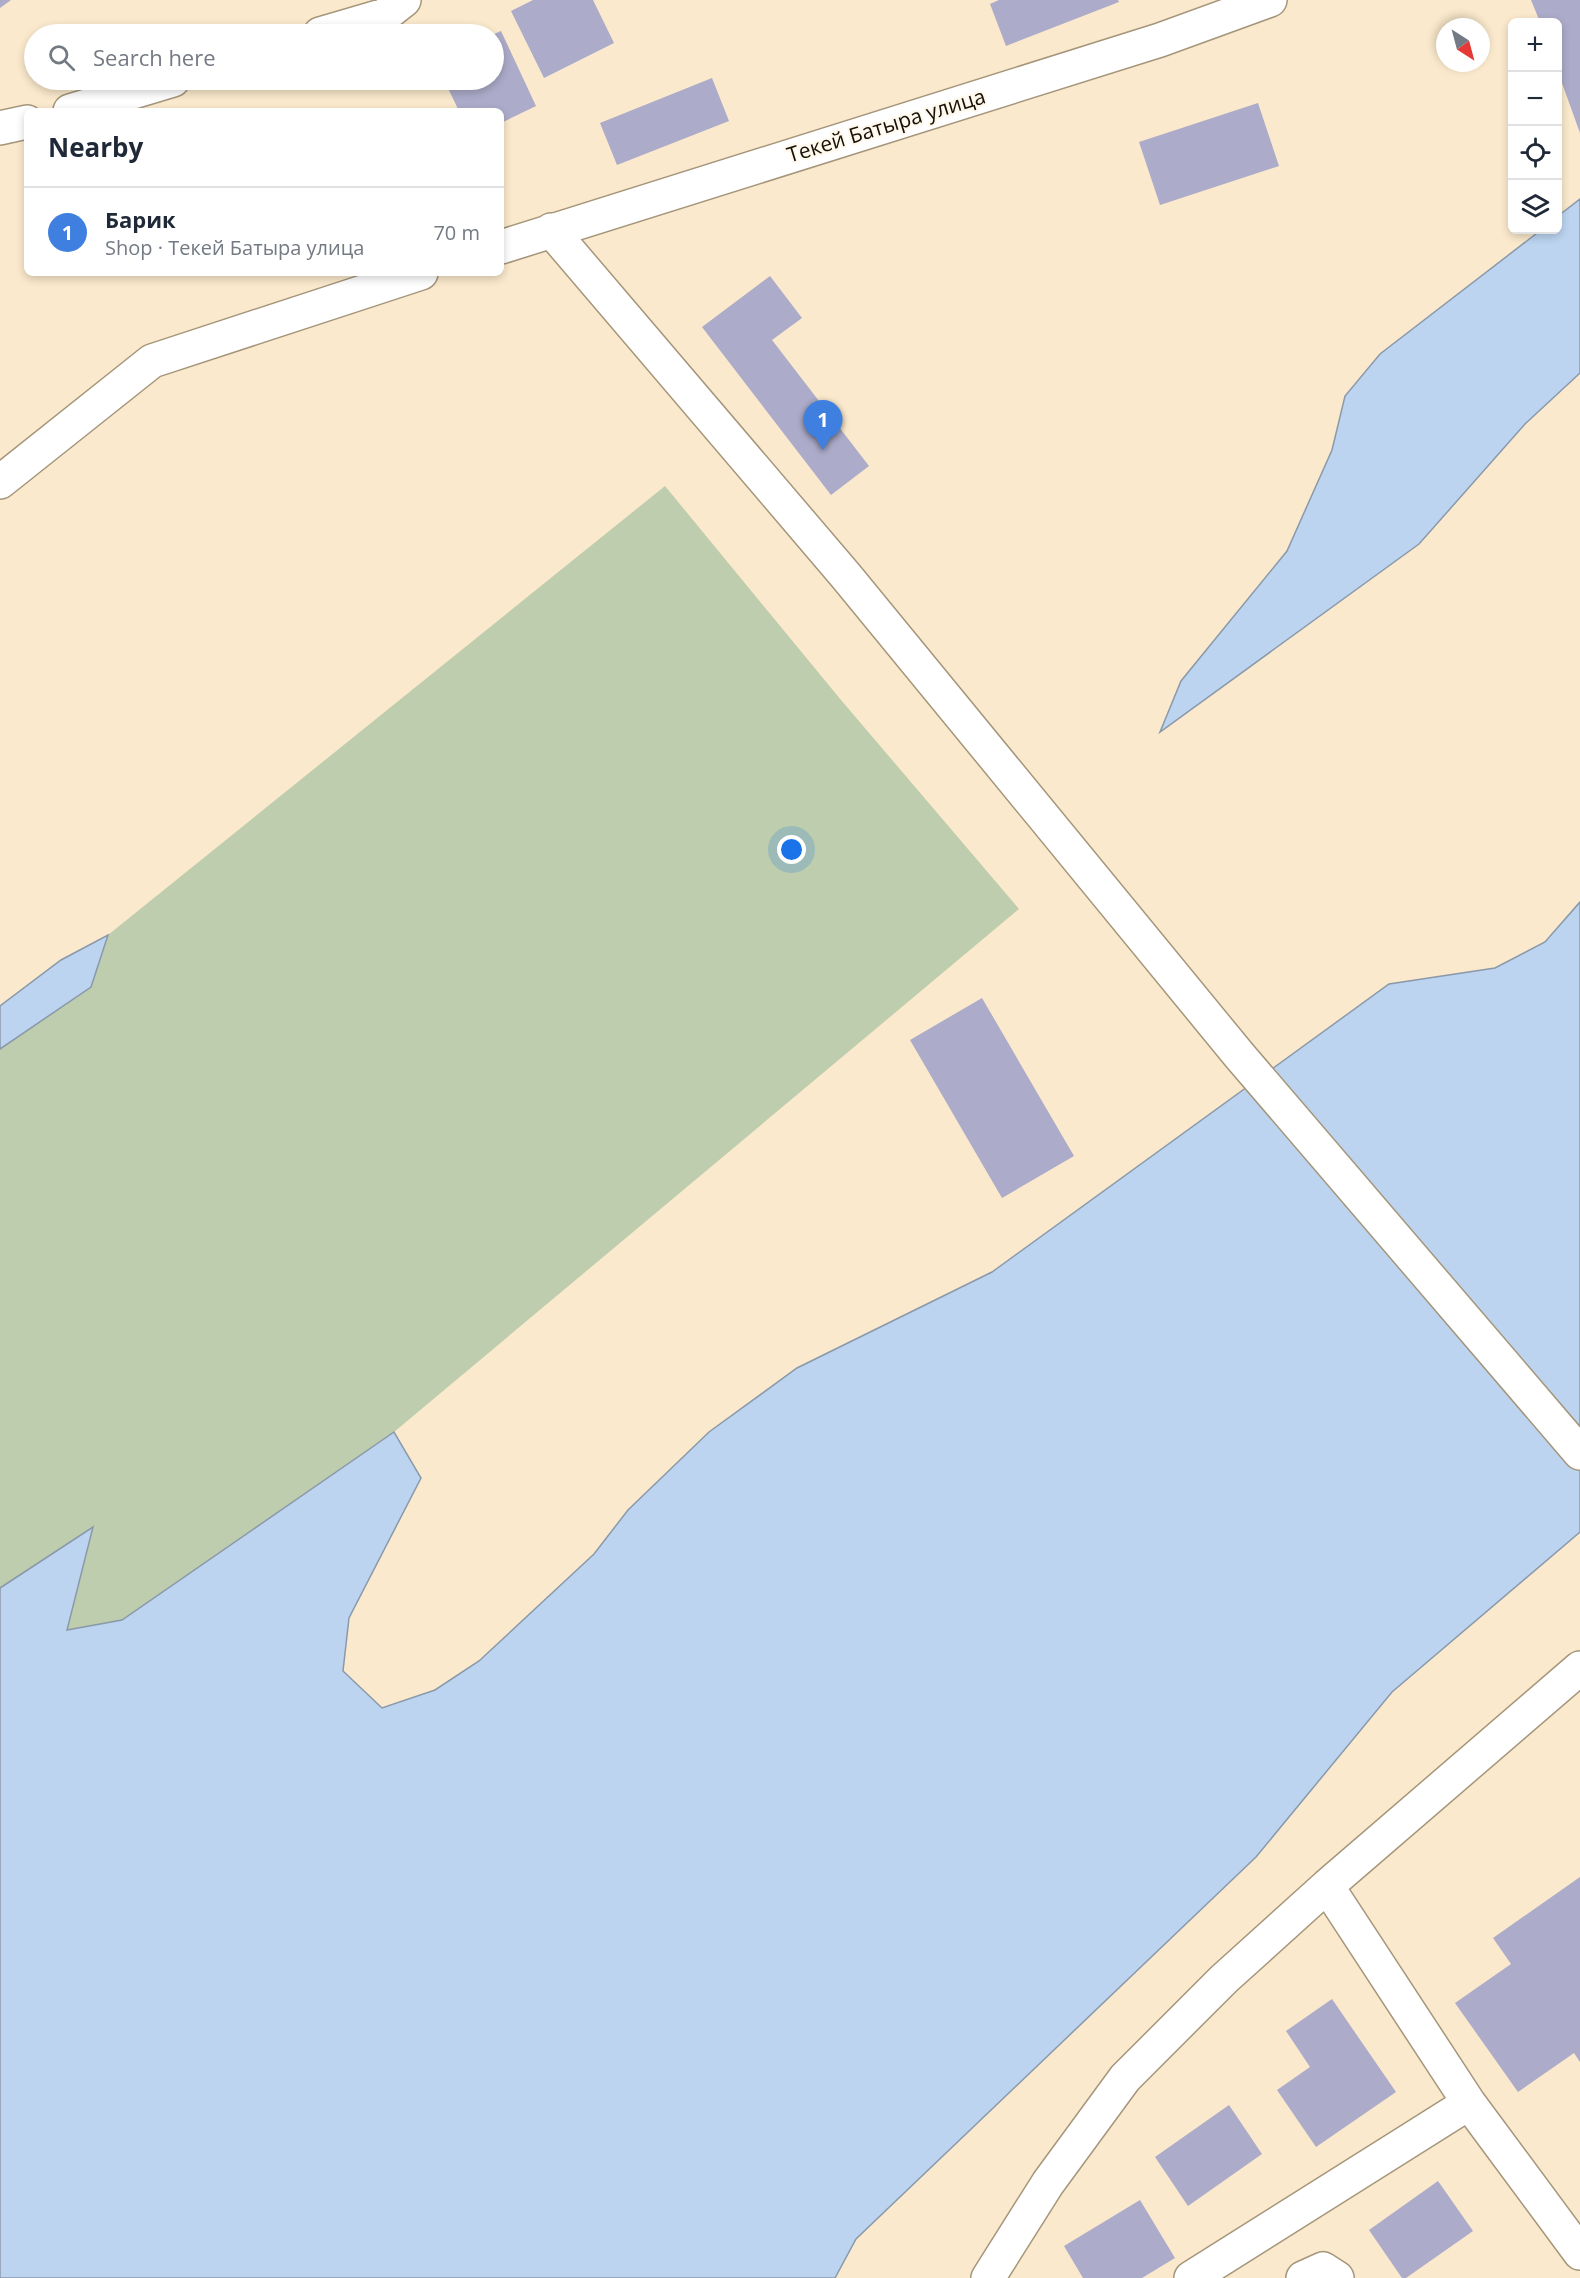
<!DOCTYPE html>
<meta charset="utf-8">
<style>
body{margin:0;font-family:"Open Sans",sans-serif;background:#f6f6f7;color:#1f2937}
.controls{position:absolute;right:18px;top:18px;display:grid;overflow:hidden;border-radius:9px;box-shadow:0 3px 9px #0003}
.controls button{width:54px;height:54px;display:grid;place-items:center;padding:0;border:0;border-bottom:2px solid #e0e1e3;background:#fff;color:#1f2937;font:30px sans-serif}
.compass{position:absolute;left:1436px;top:18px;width:54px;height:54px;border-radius:50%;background:#fff;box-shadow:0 3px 9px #0003;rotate:144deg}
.you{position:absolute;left:792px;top:850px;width:21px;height:21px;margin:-15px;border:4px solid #fff;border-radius:50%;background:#1a73e8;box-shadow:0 0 0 9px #1a73e833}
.badge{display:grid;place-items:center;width:39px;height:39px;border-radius:50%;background:#87832c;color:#fff;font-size:20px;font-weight:700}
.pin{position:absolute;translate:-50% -50px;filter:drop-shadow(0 2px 3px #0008)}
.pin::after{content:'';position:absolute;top:32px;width:21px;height:18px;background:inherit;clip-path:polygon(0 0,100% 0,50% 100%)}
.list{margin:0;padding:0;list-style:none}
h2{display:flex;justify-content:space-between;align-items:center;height:78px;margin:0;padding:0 24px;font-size:26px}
h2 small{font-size:20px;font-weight:400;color:#747a83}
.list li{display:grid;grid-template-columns:39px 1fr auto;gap:18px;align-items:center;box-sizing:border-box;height:90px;padding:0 24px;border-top:2px solid #e0e1e3}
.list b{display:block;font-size:22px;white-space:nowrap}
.list p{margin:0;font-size:20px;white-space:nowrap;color:#747a83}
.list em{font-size:20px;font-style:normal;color:#747a83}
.icon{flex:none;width:33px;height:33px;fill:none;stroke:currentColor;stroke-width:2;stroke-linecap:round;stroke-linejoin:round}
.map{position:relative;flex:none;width:1580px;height:2278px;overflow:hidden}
.search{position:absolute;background:#fff;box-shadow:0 3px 9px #0003;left:24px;top:24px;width:480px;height:66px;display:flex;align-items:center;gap:15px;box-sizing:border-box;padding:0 21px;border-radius:33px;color:#747a83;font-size:22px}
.panel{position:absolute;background:#fff;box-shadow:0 3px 9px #0003;left:24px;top:108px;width:480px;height:168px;border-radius:9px}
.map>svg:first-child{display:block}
.green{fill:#bdcdad}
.water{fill:#bcd4f0;stroke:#8a99aa;stroke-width:1.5}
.building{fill:#acabc9}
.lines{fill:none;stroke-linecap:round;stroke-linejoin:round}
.minor-casing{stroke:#a5967b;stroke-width:36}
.minor{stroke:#fff;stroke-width:33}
.labels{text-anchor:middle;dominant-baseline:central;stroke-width:4.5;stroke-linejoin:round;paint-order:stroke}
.street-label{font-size:21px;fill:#150f06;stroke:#fff8ec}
</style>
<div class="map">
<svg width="1580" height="2278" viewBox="0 0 1580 2278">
<rect width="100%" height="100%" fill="#fae9cc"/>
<path class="green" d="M665,486L841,700L1019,909L394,1432L122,1620L67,1631L93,1527L0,1588V1049L91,987L108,935Z"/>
<path class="water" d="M1580,199V373L1525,424L1419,544L1160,732L1181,681L1287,551L1332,450L1345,396L1380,354L1541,230H1558V216Z
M1580,902V1532L1392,1692L1256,1857L856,2239L835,2278H0V1588L93,1527L67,1630L122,1620L394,1432L421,1478L349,1618L343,1671L382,1708L435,1690L479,1661L594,1554L628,1510L709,1432L797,1368L992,1272L1389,984L1495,968L1545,942Z
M108,935L91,987L0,1049V1006L61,960Z"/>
<path class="building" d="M0,0H11L0,8Z
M533,0H593L614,43L544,78L511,11Z
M999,0H1118L1119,2L1006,46L990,4Z
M1531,0H1580V133L1558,72V22H1540Z
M501,31L536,106L501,123V111H459L444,80H494V34Z
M712,78L729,121L617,165L600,123Z
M1258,103L1279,166L1160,205L1139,142Z
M770,276L802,318L772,340L869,466L831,495L702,327Z
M982,998L1074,1156L1002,1198L910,1040Z
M1580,1877V2062L1574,2053L1518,2092L1455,2003L1511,1964L1493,1938Z
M1332,1999L1396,2092L1316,2147L1277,2090L1310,2067L1286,2031Z
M1229,2105L1262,2154L1188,2206L1155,2157Z
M1438,2181L1473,2231L1406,2278H1402L1369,2230Z
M1140,2200L1175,2258L1142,2278H1083L1064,2246Z"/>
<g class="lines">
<defs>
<path id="minor" d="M320,34L385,15L404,0
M70,111L173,80
M0,128L27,122
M551,230L846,576L1239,1055L1580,1453
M501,247L1160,40L1270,0
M0,482L152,361L421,273
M1469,2103L1580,2253
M988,2278L1048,2183L1125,2078L1224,1979L1327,1886L1580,1668
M1191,2278L1469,2103L1327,1886
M1303,2278L1323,2269L1337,2278"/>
</defs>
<use href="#minor" class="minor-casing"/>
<use href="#minor" class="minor"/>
</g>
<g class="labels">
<g class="street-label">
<text transform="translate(886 125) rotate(-17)">Текей Батыра улица</text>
</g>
</g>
</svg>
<div class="controls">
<button>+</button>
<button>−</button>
<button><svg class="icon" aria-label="locate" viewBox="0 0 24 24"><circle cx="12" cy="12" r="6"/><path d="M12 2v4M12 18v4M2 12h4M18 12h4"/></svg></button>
<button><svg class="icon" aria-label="layers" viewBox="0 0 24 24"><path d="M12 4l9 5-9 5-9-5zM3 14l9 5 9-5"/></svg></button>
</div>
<svg class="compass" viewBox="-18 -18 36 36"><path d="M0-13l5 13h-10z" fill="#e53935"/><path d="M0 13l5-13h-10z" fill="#747a83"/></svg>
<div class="you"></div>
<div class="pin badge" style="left:823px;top:450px;background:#3f7fe0">1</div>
<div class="search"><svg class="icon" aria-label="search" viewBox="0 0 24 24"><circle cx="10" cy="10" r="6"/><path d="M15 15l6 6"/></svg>Search here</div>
<section class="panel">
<h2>Nearby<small></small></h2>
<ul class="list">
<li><span class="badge" style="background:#3f7fe0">1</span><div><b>Барик</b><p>Shop · Текей Батыра улица</p></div><em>70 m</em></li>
</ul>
</section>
</div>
